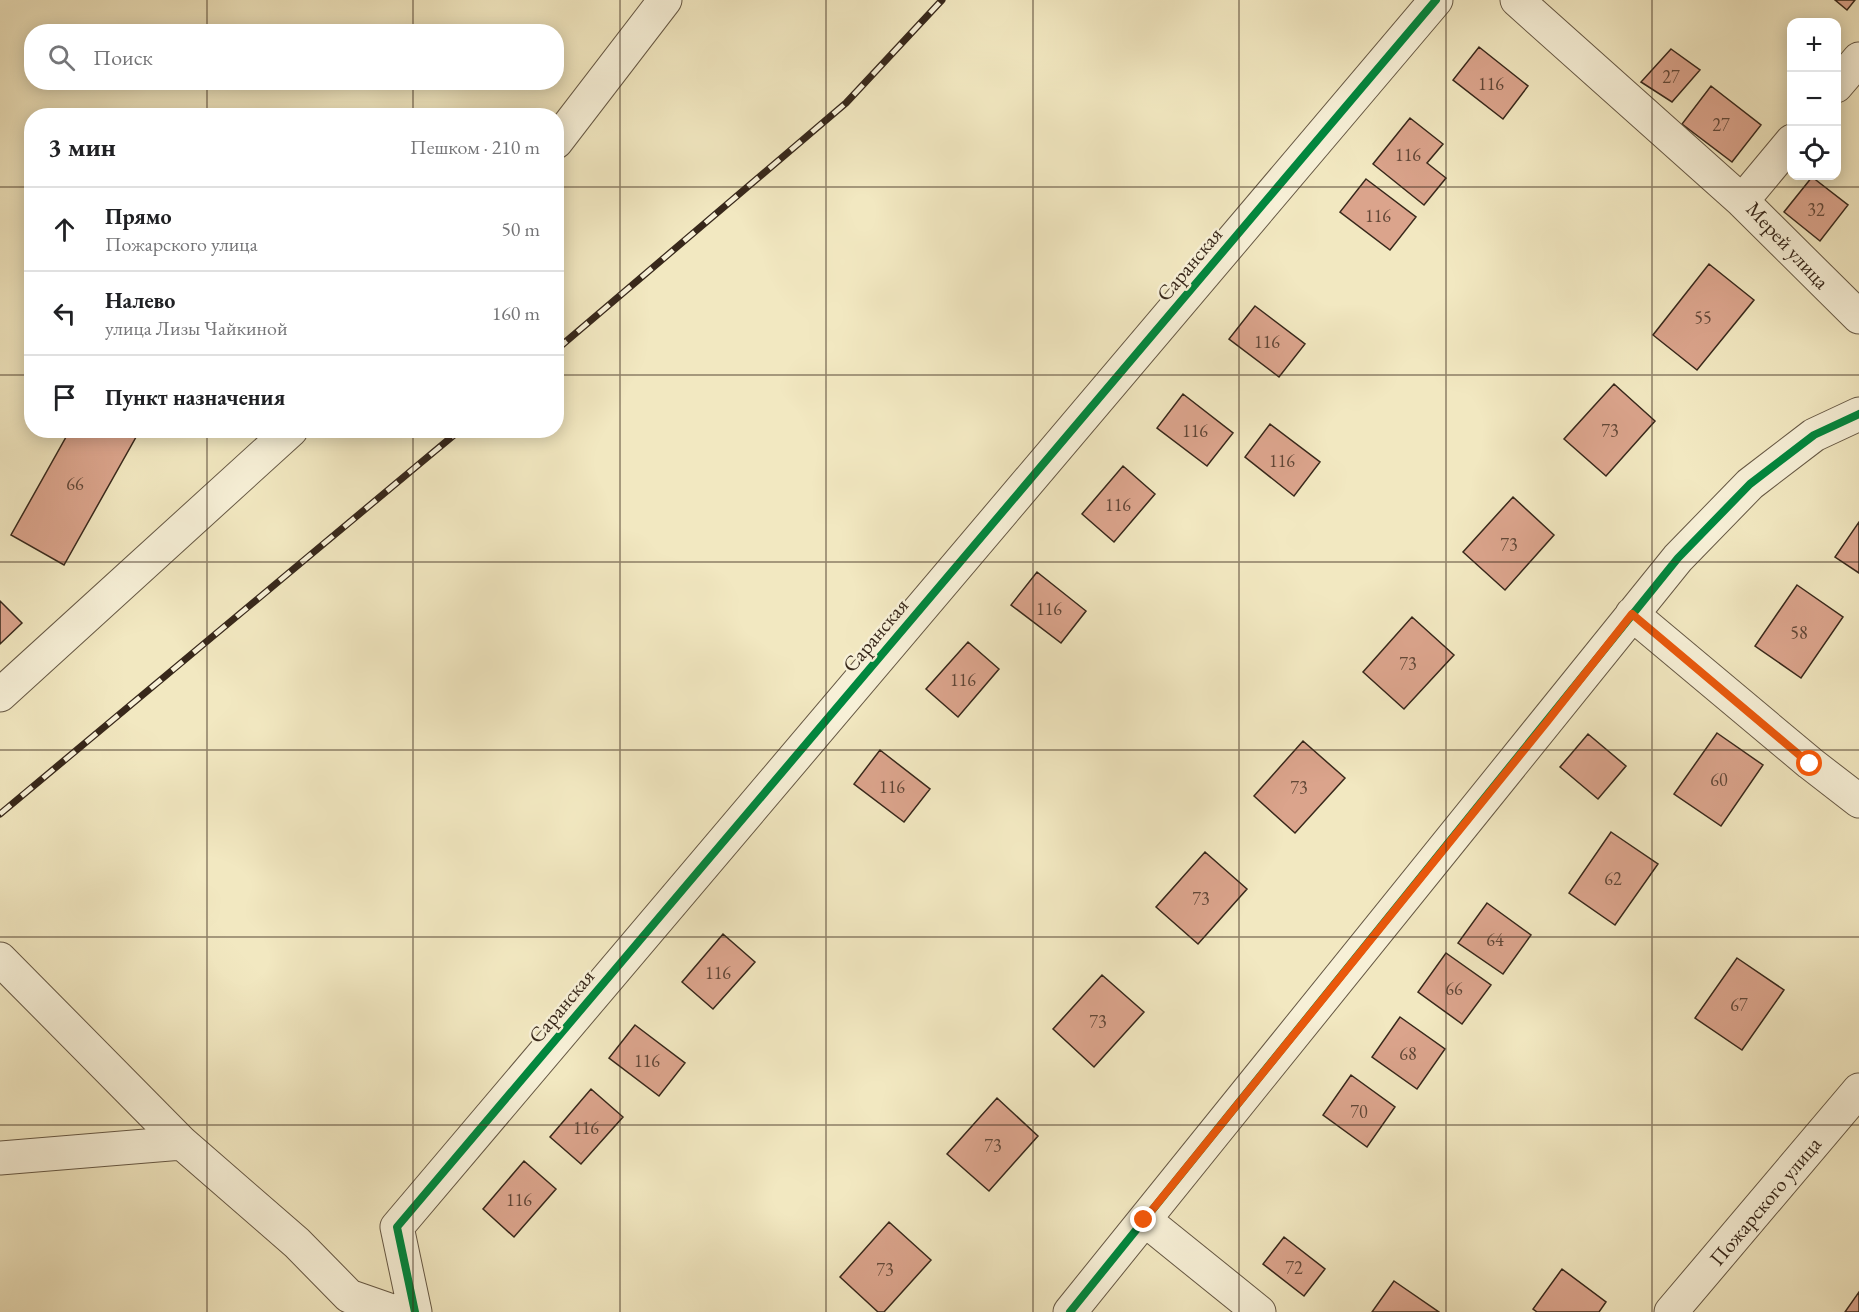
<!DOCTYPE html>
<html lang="ru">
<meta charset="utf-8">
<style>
body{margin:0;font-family:"EB Garamond",serif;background:#f2f2f2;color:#202124}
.controls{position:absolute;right:18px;top:18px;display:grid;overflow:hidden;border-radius:12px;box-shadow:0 3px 15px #0003}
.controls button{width:54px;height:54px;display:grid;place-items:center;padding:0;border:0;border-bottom:2px solid #e0e0e0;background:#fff;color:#202124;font:30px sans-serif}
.stop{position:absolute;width:18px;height:18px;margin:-14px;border:4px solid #ea580c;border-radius:50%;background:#fff}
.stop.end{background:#ea580c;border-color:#fff;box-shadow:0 2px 6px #0008}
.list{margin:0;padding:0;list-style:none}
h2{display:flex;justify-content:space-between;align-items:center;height:78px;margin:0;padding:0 24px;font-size:26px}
h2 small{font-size:20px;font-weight:400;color:#757577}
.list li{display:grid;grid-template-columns:39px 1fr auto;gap:18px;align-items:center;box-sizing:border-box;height:84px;padding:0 24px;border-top:2px solid #e0e0e0}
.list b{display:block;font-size:22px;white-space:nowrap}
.list p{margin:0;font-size:20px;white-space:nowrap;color:#757577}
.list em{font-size:20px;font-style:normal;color:#757577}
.icon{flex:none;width:33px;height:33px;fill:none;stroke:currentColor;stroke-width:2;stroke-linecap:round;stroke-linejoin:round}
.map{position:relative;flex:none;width:1859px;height:1312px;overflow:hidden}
.search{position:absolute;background:#fff;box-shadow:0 3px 15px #0003;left:24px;top:24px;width:540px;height:66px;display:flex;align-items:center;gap:15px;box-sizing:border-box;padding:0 21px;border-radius:24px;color:#757577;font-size:22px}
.panel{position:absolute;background:#fff;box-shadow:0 3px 15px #0003;left:24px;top:108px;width:540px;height:330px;border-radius:24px}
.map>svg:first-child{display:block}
.building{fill:#dba48c;stroke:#38281b;stroke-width:1.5}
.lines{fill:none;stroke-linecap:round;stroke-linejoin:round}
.minor-casing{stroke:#665844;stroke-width:35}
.minor{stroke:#f7f0d7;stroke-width:33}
.rail-casing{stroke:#38281b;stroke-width:7}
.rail{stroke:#f7f0d7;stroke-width:4.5;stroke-dasharray:14;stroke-linecap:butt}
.cycleway-casing{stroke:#f7f0d7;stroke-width:11}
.cycleway{stroke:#00873e;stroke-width:8}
.route{stroke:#ea580c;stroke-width:8}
.grid{fill:none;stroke:#38281b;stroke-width:1.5;stroke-opacity:0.55}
.labels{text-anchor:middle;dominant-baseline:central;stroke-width:5;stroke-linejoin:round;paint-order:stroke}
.number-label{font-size:18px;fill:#614737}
.street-label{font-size:21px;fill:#38281b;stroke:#f7f0d7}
</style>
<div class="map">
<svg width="1859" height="1312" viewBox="0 0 1859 1312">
<rect width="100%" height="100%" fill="#f2e8c1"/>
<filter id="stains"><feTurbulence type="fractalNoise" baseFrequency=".00333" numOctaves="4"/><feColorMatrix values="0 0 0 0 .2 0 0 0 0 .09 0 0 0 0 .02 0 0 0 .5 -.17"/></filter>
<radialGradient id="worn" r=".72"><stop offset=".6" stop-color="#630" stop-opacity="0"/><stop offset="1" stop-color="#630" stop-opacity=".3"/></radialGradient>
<path class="building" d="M1835,0H1855L1847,10Z
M1479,47L1528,86L1503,119L1453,80Z
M1671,49L1700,70L1672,102L1641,82Z
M1711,86L1761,125L1732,162L1682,124Z
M1410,118L1443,144L1427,163L1446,178L1424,205L1373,164Z
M1812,177L1848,205L1820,241L1784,212Z
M1366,179L1416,217L1390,250L1340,212Z
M1709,264L1754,300L1697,370L1653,335Z
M1255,306L1305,344L1279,377L1229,339Z
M1614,384L1655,421L1606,476L1564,439Z
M1183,394L1233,433L1207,466L1157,428Z
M1270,424L1320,462L1294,496L1245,457Z
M70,430H140L64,565L11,535Z
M1123,466L1155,494L1114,542L1082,514Z
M1513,497L1554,535L1505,590L1463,552Z
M1859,522V573L1835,557Z
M1037,572L1086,611L1061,643L1011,605Z
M1797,585L1843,617L1801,678L1755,646Z
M0,601L22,623L0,644Z
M1412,617L1454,655L1404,709L1363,672Z
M968,642L999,669L958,717L926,689Z
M1717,733L1763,765L1721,826L1674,794Z
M1588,734L1626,766L1598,799L1560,767Z
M1303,741L1345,778L1295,833L1254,796Z
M880,750L930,789L904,822L854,784Z
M1611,832L1658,864L1615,925L1569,893Z
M1205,852L1247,889L1198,944L1156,907Z
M1487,903L1531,935L1503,974L1458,943Z
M723,934L755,962L713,1009L682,982Z
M1446,953L1491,985L1462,1024L1418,992Z
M1737,958L1784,990L1742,1050L1695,1018Z
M1102,975L1144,1012L1094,1067L1053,1029Z
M1400,1017L1445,1049L1417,1089L1372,1057Z
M635,1025L685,1063L659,1096L609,1058Z
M1351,1075L1395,1107L1367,1147L1323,1115Z
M591,1089L623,1117L581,1164L550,1137Z
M997,1098L1038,1136L989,1191L947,1154Z
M524,1161L556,1189L514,1237L483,1209Z
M889,1222L931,1260L884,1312H878L840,1277Z
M1284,1237L1325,1269L1304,1296L1263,1264Z
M1562,1269L1606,1302L1599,1312H1537L1533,1309Z
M1394,1281L1439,1312H1372Z
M1859,1292V1312H1845Z"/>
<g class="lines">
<defs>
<path id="minor" d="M1517,0L1742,201
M1836,86L1859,59
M1792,141L1742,201L1859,317
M556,142L665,0
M1632,614L1810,763L1859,801
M0,695L291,430
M0,959L182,1143L297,1243L349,1296L395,1312
M0,1158L182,1143
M1145,1220L1259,1312
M415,1312L397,1227L1436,0
M1070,1312L1678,558L1750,484L1814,435L1859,414
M1671,1312L1859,1090"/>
</defs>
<use href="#minor" class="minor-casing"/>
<use href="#minor" class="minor"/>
<defs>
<path id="rail" d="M556,350L846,103L942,0
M0,814L460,430"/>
</defs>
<use href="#rail" class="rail-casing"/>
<use href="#rail" class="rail"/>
<defs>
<path id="cycleway" d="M415,1312L397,1227L1436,0
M1070,1312L1678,558L1750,484L1814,435L1859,414"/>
</defs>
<use href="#cycleway" class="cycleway-casing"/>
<use href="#cycleway" class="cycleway"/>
</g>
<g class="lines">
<path class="route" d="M1144,1220L1546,723L1632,614L1810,764"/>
</g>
<path class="grid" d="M207,0V32M413,0V32M620,0V1312M826,0V1312M1033,0V1312M1239,0V1312M1446,0V1312M1652,0V1312M207,82V116M413,82V116M0,187H32M556,187H1859M0,375H32M556,375H1859M207,430V1312M413,430V1312M0,562H1859M0,750H1859M0,937H1859M0,1125H1859"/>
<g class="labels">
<g class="number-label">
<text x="1671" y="76">27</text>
<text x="1491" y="83">116</text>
<text x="1721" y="124">27</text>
<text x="1408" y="154">116</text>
<text x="1816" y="209">32</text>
<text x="1378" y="215">116</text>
<text x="1703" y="317">55</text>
<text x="1267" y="341">116</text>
<text x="1195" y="430">116</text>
<text x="1610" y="430">73</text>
<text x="1282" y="460">116</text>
<text x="75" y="483">66</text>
<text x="1118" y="504">116</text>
<text x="1509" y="544">73</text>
<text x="1049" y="608">116</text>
<text x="1799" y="632">58</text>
<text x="1408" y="663">73</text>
<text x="963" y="679">116</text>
<text x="1719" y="779">60</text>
<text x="892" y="786">116</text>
<text x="1299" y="787">73</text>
<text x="1613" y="878">62</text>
<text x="1201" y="898">73</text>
<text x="1495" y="939">64</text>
<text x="718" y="972">116</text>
<text x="1454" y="988">66</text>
<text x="1739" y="1004">67</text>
<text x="1098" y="1021">73</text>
<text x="1408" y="1053">68</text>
<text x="647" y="1060">116</text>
<text x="1359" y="1111">70</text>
<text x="586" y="1127">116</text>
<text x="993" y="1145">73</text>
<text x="519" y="1199">116</text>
<text x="1294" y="1267">72</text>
<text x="885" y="1269">73</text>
</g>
<g class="street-label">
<text transform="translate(1788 245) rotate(47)">Мерей улица</text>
<text transform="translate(1189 264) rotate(-50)">Саранская</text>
<text transform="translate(875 635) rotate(-50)">Саранская</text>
<text transform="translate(561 1006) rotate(-50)">Саранская</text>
<text transform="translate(1765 1201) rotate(-50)">Пожарского улица</text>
</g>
</g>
<rect width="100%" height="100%" filter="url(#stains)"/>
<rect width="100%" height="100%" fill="url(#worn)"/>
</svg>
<div class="controls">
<button>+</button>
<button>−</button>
<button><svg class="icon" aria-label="locate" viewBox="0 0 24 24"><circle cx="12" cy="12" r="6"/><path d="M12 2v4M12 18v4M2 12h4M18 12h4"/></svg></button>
</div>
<div class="stop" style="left:1810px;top:764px"></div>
<div class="stop end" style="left:1144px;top:1220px"></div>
<div class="search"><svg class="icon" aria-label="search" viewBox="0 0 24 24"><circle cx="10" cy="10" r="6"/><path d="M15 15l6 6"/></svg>Поиск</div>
<section class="panel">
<h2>3 мин<small>Пешком · 210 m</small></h2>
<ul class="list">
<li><svg class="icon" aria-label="ahead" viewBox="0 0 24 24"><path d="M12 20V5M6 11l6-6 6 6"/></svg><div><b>Прямо</b><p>Пожарского улица</p></div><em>50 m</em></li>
<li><svg class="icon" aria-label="left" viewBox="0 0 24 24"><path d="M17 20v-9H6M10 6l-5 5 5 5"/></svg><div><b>Налево</b><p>улица Лизы Чайкиной</p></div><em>160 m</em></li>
<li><svg class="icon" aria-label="arrive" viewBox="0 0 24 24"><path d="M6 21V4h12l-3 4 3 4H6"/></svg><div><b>Пункт назначения</b></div></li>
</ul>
</section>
</div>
